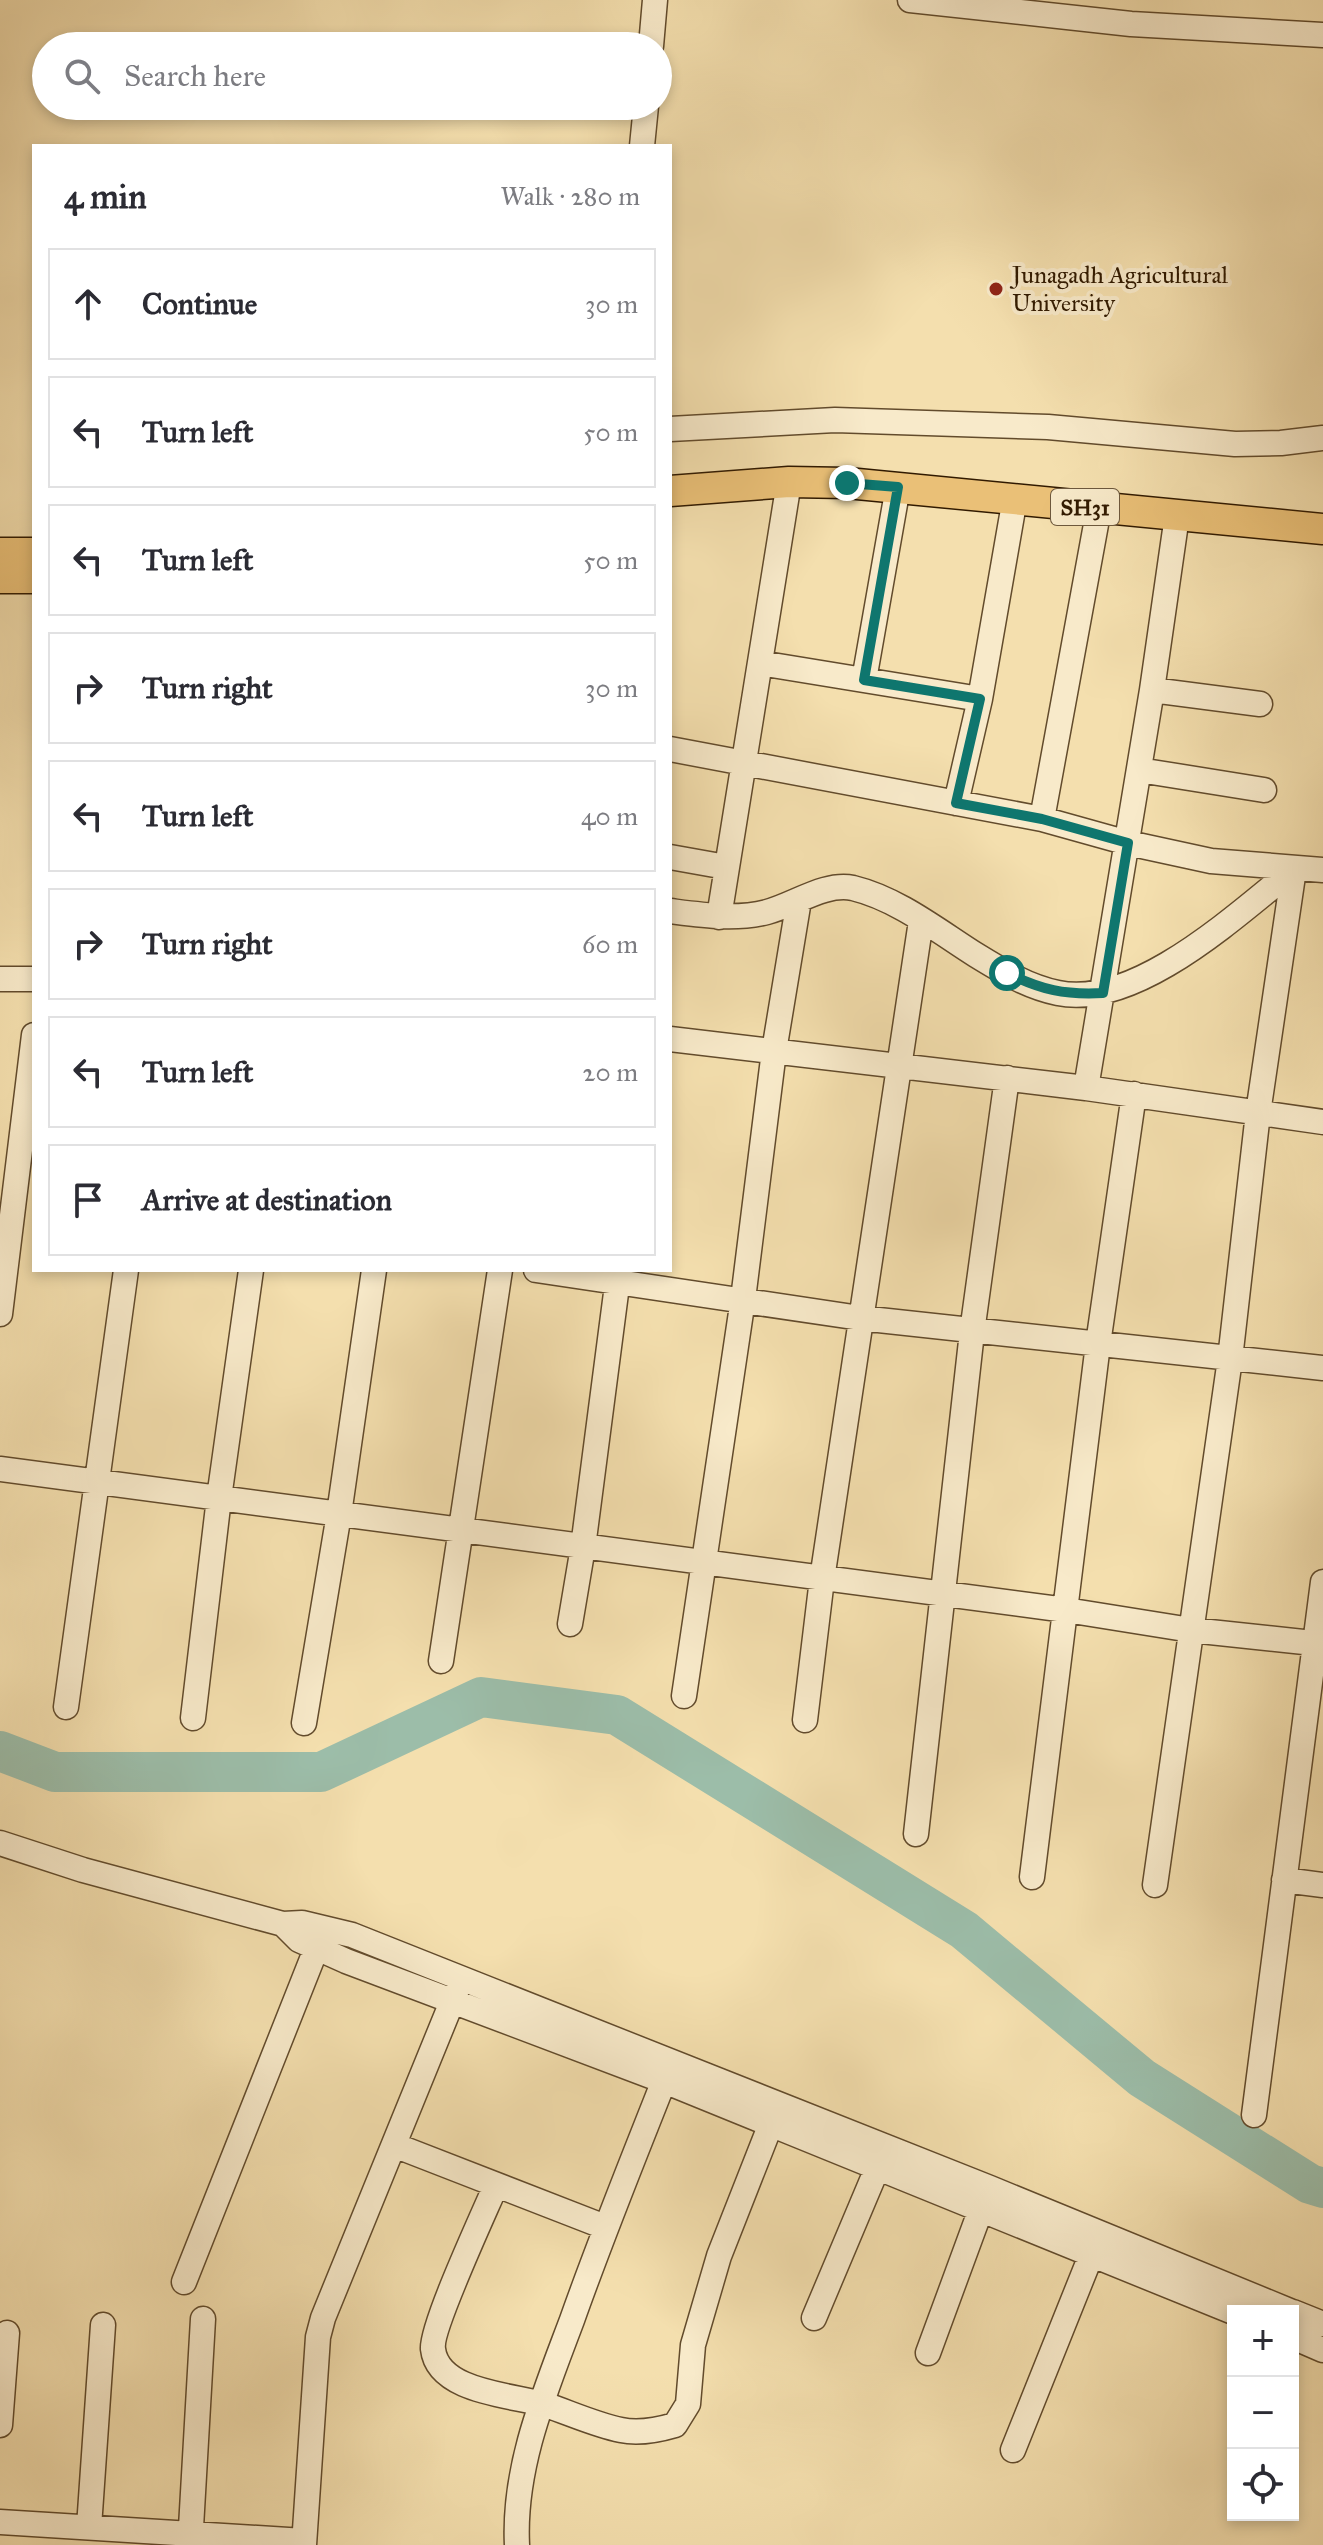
<!DOCTYPE html>
<meta charset="utf-8">
<style>
body{margin:0;font-family:"IM FELL Great Primer",serif;background:#f2f2f3;color:#2b2b33}
.controls{position:absolute;right:24px;bottom:24px;display:grid;overflow:hidden;border-radius:0px;box-shadow:0 4px 12px #0003}
.controls button{width:72px;height:72px;display:grid;place-items:center;padding:0;border:0;border-bottom:2px solid #e1e1e2;background:#fff;color:#2b2b33;font:40px sans-serif}
.stop{position:absolute;width:24px;height:24px;margin:-18px;border:6px solid #0f766e;border-radius:50%;background:#fff}
.stop.end{background:#0f766e;border-color:#fff;box-shadow:0 2px 8px #0008}
.list{margin:0;padding:0;list-style:none}
h2{display:flex;justify-content:space-between;align-items:center;height:104px;margin:0;padding:0 32px;font-size:34px}
h2 small{font-size:26px;font-weight:400;color:#7c7c81}
.list li{display:grid;grid-template-columns:52px 1fr auto;gap:24px;align-items:center;box-sizing:border-box;height:112px;margin:0 16px 16px;padding:0 16px;border:2px solid #e1e1e2;border-radius:0px}
.list b{display:block;font-size:30px;white-space:nowrap}
.list em{font-size:26px;font-style:normal;color:#7c7c81}
.icon{flex:none;width:44px;height:44px;fill:none;stroke:currentColor;stroke-width:2;stroke-linecap:round;stroke-linejoin:round}
.map{position:relative;flex:none;width:1323px;height:2545px;overflow:hidden}
.search{position:absolute;background:#fff;box-shadow:0 4px 12px #0003;left:32px;top:32px;width:640px;height:88px;display:flex;align-items:center;gap:20px;box-sizing:border-box;padding:0 28px;border-radius:44px;color:#7c7c81;font-size:30px}
.panel{position:absolute;background:#fff;box-shadow:0 4px 12px #0003;left:32px;top:144px;width:640px;height:1128px;border-radius:0px}
.map>svg:first-child{display:block}
.lines{fill:none;stroke-linecap:round;stroke-linejoin:round}
.river{stroke:#9cbda9;stroke-width:40}
.minor-casing{stroke:#624b2c;stroke-width:27}
.major-casing{stroke:#311a00;stroke-width:33}
.minor{stroke:#f8eaca;stroke-width:24}
.major{stroke:#eac077;stroke-width:30}
.route{stroke:#0f766e;stroke-width:10}
.poi-dot{fill:#8f2418;stroke:#f8eaca;stroke-width:3}
.labels{text-anchor:middle;dominant-baseline:central;stroke-width:8;stroke-linejoin:round;paint-order:stroke}
.shield{fill:#f8eaca;stroke:#6d583d;stroke-width:2}
.shield-label{font-size:22px;font-weight:bold;fill:#311a00}
.poi-label{font-size:24px;fill:#311a00;stroke:#f8eaca;text-anchor:start}
</style>
<div class="map">
<svg width="1323" height="2545" viewBox="0 0 1323 2545">
<rect width="100%" height="100%" fill="#f4dfae"/>
<filter id="stains"><feTurbulence type="fractalNoise" baseFrequency=".0025" numOctaves="4"/><feColorMatrix values="0 0 0 0 .2 0 0 0 0 .09 0 0 0 0 .02 0 0 0 .5 -.17"/></filter>
<radialGradient id="worn" r=".72"><stop offset=".6" stop-color="#630" stop-opacity="0"/><stop offset="1" stop-color="#630" stop-opacity=".3"/></radialGradient>
<g class="lines">
<path class="river" d="M0,1751L55,1772H321L481,1697L617,1715L964,1930L1142,2078L1310,2184L1323,2188"/>
<defs>
<path id="minor" d="M910,0L1131,24L1323,35
M651,46L655,0
M642,146L646,106
M670,429L835,420L1048,427L1235,444L1281,443L1323,438
M760,663L980,699
M864,680L898,487
M1152,690L1260,704
M670,749L1042,819L1128,843L1211,861L1323,870
M1139,770L1264,790
M956,803L980,699L1015,498
M1042,819L1099,508
M670,857L726,867
M670,911C702,915 735,920 767,912C794,905 825,882 853,888C898,899 938,931 976,955C1002,971 1028,987 1058,993C1136,1009 1236,915 1294,869
M719,917L789,482
M0,979H34
M670,1039L1086,1088L1323,1122
M1086,1088L1152,690L1177,516
M536,1270L860,1318L1323,1368
M0,1314L34,1035
M0,1469L1066,1610L1191,1630L1323,1644
M570,1624L583,1547L619,1270
M441,1661L500,1270
M684,1696L743,1299L774,1051L799,900
M66,1707L126,1270
M193,1718L219,1498L251,1270
M805,1720L822,1579L921,921
M304,1723L339,1514L374,1270
M916,1834L972,1332L1007,1078
M0,1843L83,1870L283,1924L302,1923L352,1935L990,2188L1290,2311
M1032,1877L1098,1344L1134,1094
M1284,1880L1323,1885
M1155,1885L1230,1359L1258,1113L1294,869
M283,1924L299,1940L346,1961L664,2081L1233,2312
M1254,2115L1323,1582
M394,2145L605,2227
M496,2185C485,2211 430,2329 433,2349C438,2393 514,2395 546,2405C570,2413 596,2425 621,2430C639,2434 658,2430 675,2425L688,2404L693,2345L719,2256L776,2111
M184,2282L322,1934
M1293,2312L1323,2324
M814,2318L884,2152
M1293,2337L1323,2350
M928,2353L985,2198
M0,2425L7,2333
M1013,2450L1098,2238
M0,2522L304,2541
M89,2527L103,2325
M190,2545L203,2319
M304,2545L318,2337L323,2318L458,1987
M517,2545C513,2467 545,2392 572,2320C602,2235 636,2152 669,2068"/>
<path id="major" d="M670,491L789,482L847,483L1323,529
M0,553H34
M0,578H34"/>
</defs>
<use href="#minor" class="minor-casing"/>
<use href="#major" class="major-casing"/>
<use href="#minor" class="minor"/>
<use href="#major" class="major"/>
</g>
<g class="lines">
<path class="route" d="M847,483L898,487L864,680L980,699L956,803L1042,819L1128,843L1103,993C1064,995 1042,990 1007,973"/>
</g>
<circle class="poi-dot" cx="996" cy="289" r="8"/>
<g class="labels">
<rect class="shield" x="1051" y="489" width="68" height="36" rx="6"/>
<g class="shield-label">
<text x="1085" y="507">SH31</text>
</g>
<g class="poi-label">
<text x="1012" y="275">Junagadh Agricultural<tspan x="1012" dy="28">University</tspan></text>
</g>
</g>
<rect width="100%" height="100%" filter="url(#stains)"/>
<rect width="100%" height="100%" fill="url(#worn)"/>
</svg>
<div class="controls">
<button>+</button>
<button>−</button>
<button><svg class="icon" aria-label="locate" viewBox="0 0 24 24"><circle cx="12" cy="12" r="6"/><path d="M12 2v4M12 18v4M2 12h4M18 12h4"/></svg></button>
</div>
<div class="stop" style="left:1007px;top:973px"></div>
<div class="stop end" style="left:847px;top:483px"></div>
<div class="search"><svg class="icon" aria-label="search" viewBox="0 0 24 24"><circle cx="10" cy="10" r="6"/><path d="M15 15l6 6"/></svg>Search here</div>
<section class="panel">
<h2>4 min<small>Walk · 280 m</small></h2>
<ul class="list">
<li><svg class="icon" aria-label="ahead" viewBox="0 0 24 24"><path d="M12 20V5M6 11l6-6 6 6"/></svg><div><b>Continue</b></div><em>30 m</em></li>
<li><svg class="icon" aria-label="left" viewBox="0 0 24 24"><path d="M17 20v-9H6M10 6l-5 5 5 5"/></svg><div><b>Turn left</b></div><em>50 m</em></li>
<li><svg class="icon" aria-label="left" viewBox="0 0 24 24"><path d="M17 20v-9H6M10 6l-5 5 5 5"/></svg><div><b>Turn left</b></div><em>50 m</em></li>
<li><svg class="icon" aria-label="right" viewBox="0 0 24 24"><path d="M7 20v-9h11M14 6l5 5-5 5"/></svg><div><b>Turn right</b></div><em>30 m</em></li>
<li><svg class="icon" aria-label="left" viewBox="0 0 24 24"><path d="M17 20v-9H6M10 6l-5 5 5 5"/></svg><div><b>Turn left</b></div><em>40 m</em></li>
<li><svg class="icon" aria-label="right" viewBox="0 0 24 24"><path d="M7 20v-9h11M14 6l5 5-5 5"/></svg><div><b>Turn right</b></div><em>60 m</em></li>
<li><svg class="icon" aria-label="left" viewBox="0 0 24 24"><path d="M17 20v-9H6M10 6l-5 5 5 5"/></svg><div><b>Turn left</b></div><em>20 m</em></li>
<li><svg class="icon" aria-label="arrive" viewBox="0 0 24 24"><path d="M6 21V4h12l-3 4 3 4H6"/></svg><div><b>Arrive at destination</b></div></li>
</ul>
</section>
</div>
